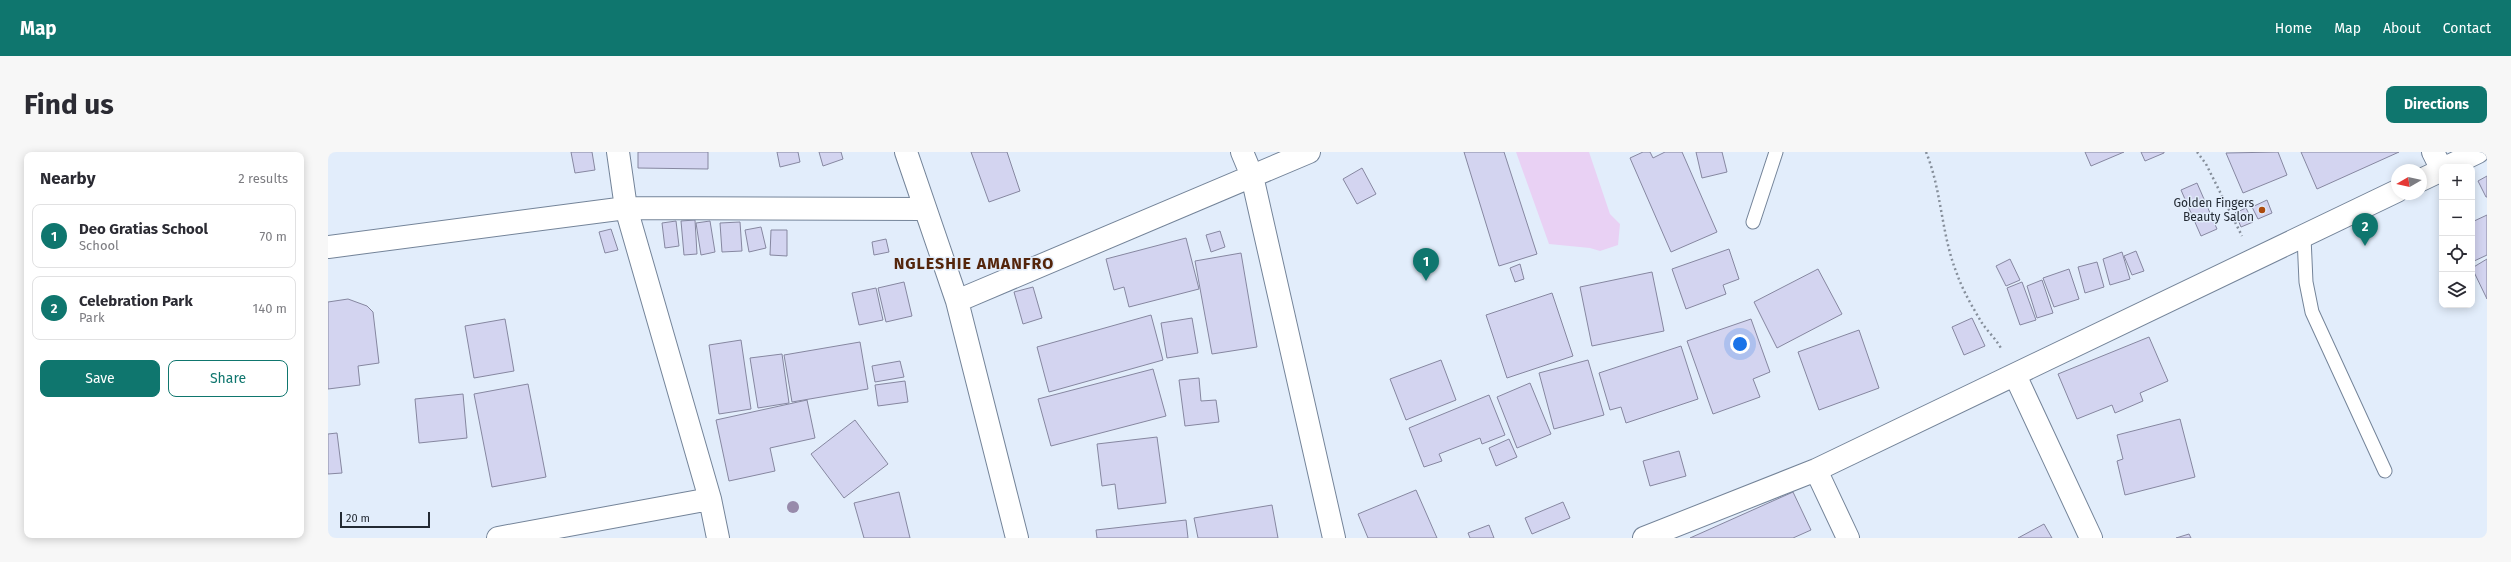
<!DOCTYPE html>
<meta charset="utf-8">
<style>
body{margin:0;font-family:"Fira Sans",sans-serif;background:#f7f7f7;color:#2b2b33}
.controls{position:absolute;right:12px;top:12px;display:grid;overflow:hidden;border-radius:8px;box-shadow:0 2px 10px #0003}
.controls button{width:36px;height:36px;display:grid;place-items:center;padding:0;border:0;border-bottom:1px solid #e1e1e2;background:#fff;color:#2b2b33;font:20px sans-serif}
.compass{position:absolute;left:2063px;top:12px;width:36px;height:36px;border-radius:50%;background:#fff;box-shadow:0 2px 10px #0003;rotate:261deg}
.scale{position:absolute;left:12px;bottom:10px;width:90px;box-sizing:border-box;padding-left:4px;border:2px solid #232a33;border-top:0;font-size:11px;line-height:14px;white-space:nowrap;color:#232a33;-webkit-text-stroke:3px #e2edfb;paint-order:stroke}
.you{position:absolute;left:1412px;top:192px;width:14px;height:14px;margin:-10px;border:3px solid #fff;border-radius:50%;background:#1a73e8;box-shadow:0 0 0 6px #1a73e833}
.badge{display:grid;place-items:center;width:26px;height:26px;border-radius:50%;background:#0f766e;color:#fff;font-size:13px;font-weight:700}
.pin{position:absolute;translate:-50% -33px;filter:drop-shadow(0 1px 2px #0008)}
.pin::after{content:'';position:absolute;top:21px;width:14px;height:12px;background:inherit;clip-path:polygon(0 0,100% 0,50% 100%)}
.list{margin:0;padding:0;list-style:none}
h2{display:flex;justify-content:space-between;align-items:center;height:52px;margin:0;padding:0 16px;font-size:17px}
h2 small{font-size:13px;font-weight:400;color:#7c7c81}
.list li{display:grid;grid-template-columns:26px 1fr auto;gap:12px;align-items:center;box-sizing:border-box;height:64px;margin:0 8px 8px;padding:0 8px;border:1px solid #e1e1e2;border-radius:8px}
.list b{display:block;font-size:15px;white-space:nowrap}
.list p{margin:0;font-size:13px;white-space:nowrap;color:#7c7c81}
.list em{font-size:13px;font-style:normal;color:#7c7c81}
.actions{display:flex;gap:8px;padding:12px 16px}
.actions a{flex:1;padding:9px 0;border:1px solid #0f766e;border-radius:8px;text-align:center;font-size:14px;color:#0f766e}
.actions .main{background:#0f766e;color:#fff}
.icon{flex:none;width:22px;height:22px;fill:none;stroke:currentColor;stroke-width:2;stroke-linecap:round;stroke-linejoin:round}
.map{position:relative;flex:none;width:2159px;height:386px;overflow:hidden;border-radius:8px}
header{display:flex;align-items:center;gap:24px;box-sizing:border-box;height:56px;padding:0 20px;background:#0f766e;color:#fff}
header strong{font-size:19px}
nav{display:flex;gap:22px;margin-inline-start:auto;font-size:14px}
.intro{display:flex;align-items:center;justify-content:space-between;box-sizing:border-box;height:96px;padding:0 24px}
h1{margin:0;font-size:28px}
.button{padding:10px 18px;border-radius:8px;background:#0f766e;color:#fff;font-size:14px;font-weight:700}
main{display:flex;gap:24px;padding:0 24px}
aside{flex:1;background:#fff;border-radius:8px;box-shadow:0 2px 10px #0003}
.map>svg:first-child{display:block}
.green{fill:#e9d1f4}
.building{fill:#d3d4f0;stroke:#8687a0}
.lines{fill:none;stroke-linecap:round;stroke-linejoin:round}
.lane-casing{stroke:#748499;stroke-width:15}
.street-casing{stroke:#748499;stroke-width:24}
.path{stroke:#868f9b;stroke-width:2.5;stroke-dasharray:2 3;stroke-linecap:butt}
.lane{stroke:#fff;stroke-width:13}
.street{stroke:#fff;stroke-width:22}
.tree{fill:#988bab}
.poi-dot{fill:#ac4a0d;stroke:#e2edfb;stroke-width:1.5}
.labels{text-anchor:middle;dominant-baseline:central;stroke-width:3;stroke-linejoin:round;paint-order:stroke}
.poi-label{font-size:12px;fill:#232a33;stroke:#e2edfb;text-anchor:end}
.district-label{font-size:16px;font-weight:bold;letter-spacing:1px;fill:#54250b;stroke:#e2edfb}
</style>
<header>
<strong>Map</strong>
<nav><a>Home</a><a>Map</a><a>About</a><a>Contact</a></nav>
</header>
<div class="intro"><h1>Find us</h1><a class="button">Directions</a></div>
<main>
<aside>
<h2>Nearby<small>2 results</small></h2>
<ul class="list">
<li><span class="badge">1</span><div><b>Deo Gratias School</b><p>School</p></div><em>70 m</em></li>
<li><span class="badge">2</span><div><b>Celebration Park</b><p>Park</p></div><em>140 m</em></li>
</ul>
<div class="actions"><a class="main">Save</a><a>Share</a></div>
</aside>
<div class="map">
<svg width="2159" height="386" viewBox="0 0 2159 386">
<rect width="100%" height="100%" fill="#e2edfb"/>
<path class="green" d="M1188,0H1261L1282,62L1292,72L1290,93L1272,99L1262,96L1221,92Z"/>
<path class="building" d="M243,0H264L267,18L247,21Z
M310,0H380V17L310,16Z
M449,0H470L472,10L452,15Z
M491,0H513L515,7L495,14Z
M643,0H679L692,39L661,50Z
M1136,0H1176L1209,102L1171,114Z
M1315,0H1322L1325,6L1337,0H1354L1389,80L1343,100L1302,6Z
M1368,0H1394L1399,20L1374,26Z
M1757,0H1796L1763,14Z
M1813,0H1836V1L1817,9Z
M1950,0L1959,23L1915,41L1898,1Z
M1973,0H2071L1989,37Z
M1034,16L1048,42L1029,52L1015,27Z
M2159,24V45H2158L2150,29Z
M1869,31L1889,77L1873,84L1853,38Z
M1939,48L1944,61L1930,67L1924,55Z
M1918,56L1925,70L1913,75L1907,61Z
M2159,63V103L2144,110V70Z
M367,68L369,102L356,103L353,69Z
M348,69L351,94L337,96L334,71Z
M382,69L387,100L373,103L368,71Z
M412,70L414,99L394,100L392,71Z
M433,75L438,96L421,100L417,78Z
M283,77L290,98L277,101L271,80Z
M443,78H459V104L442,103Z
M892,79L897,95L883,100L878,83Z
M858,86L871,137L801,155L796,135L786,138L778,107Z
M558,87L561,100L546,103L544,90Z
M1401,97L1411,127L1395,133L1398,142L1358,157L1344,117Z
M1808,99L1816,119L1804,123L1796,104Z
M1794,100L1802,127L1782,133L1775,107Z
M913,101L929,195L884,202L867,109Z
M1682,107L1692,128L1678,134L1668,114Z
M2159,107V147L2144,116Z
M1769,110L1776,135L1757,141L1750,115Z
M1192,112L1196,127L1187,130L1182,116Z
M1490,117L1514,162L1449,196L1426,150Z
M1741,117L1751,147L1726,155L1715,126Z
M1324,120L1336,179L1264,194L1252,135Z
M1714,128L1725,161L1709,166L1699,134Z
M576,130L584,164L558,170L550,136Z
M1694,130L1708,168L1692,173L1679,136Z
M705,135L714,166L695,172L686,140Z
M548,136L555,168L531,173L524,141Z
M1224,141L1245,204L1179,226L1158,163Z
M20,147L39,154L45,160L51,211L30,214L32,233L0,237V150Z
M823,163L835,208L721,240L709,195Z
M864,166L870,201L839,206L833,171Z
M1644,166L1657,194L1636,203L1624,175Z
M177,167L186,219L146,226L137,174Z
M1423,167L1442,220L1425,227L1432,245L1385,262L1359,189Z
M1531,178L1551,236L1491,258L1470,200Z
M1821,185L1840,229L1812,241L1815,249L1787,261L1784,253L1749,267L1730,222Z
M413,188L423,257L391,262L381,193Z
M532,190L540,237L464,250L456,203Z
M1353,194L1370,247L1298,271L1293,255L1282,258L1271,221Z
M454,202L461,251L430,256L422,206Z
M1113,208L1128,248L1078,268L1062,227Z
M1260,208L1276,263L1226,277L1211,221Z
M572,209L576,225L547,230L544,214Z
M825,217L838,264L723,294L710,247Z
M871,226L873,249L888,248L891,270L857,274L851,228Z
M577,229L580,250L550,254L547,233Z
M1202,231L1223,282L1189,296L1169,245Z
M200,232L218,325L164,335L146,242Z
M135,242L139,286L91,291L87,247Z
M1161,243L1177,283L1154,292L1152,286L1111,302L1114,309L1096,315L1081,276Z
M479,248L487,286L442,296L447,319L401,329L388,268Z
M1852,267L1867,325L1797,343L1789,309L1795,307L1789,283Z
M527,268L560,312L516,346L483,302Z
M9,281L14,321L0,322V282Z
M829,285L838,351L790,357L787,332L774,334L769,292Z
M1181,287L1189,305L1168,314L1161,296Z
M1351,299L1358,324L1322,334L1315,309Z
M1088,338L1109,386H1040L1030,362Z
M571,340L582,386H536L526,351Z
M1465,340L1483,378L1465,386H1362Z
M1235,350L1242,366L1204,382L1197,366Z
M944,353L950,386H870L866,366Z
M858,368L860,386H769L768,378Z
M1716,372L1724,386H1690Z
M1161,373L1166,386H1142L1140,381Z
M1861,382L1863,386H1848Z"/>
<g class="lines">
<defs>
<path id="lane" d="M1425,70L1448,0
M1976,85L1978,130L1984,160L2057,319"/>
<path id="street" d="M290,0L298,56L382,347L390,386
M578,0L629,149L689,386
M914,0L924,24L1006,386
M2105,0L2114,18
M2119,15L2150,0
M2093,28L2114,18
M0,95L298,56L597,57
M629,149L981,0
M1687,223L1763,386
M1488,318L1520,386
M170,386L382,347
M1316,386L1488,318L2069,39"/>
</defs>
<use href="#lane" class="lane-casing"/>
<use href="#street" class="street-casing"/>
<path class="path" d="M1598,0C1614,39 1613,82 1629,122C1635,139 1645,156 1654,171C1660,180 1669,188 1674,198
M1869,0L1878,12L1914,84"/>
<use href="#lane" class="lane"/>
<use href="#street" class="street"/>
</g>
<circle class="tree" cx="465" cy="355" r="6"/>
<circle class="poi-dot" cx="1934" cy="58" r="4"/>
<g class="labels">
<g class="poi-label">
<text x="1926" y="51">Golden Fingers<tspan x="1926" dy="14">Beauty Salon</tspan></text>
</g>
<g class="district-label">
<text x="646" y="111">NGLESHIE AMANFRO</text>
</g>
</g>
</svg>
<div class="controls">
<button>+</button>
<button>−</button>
<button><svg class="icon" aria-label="locate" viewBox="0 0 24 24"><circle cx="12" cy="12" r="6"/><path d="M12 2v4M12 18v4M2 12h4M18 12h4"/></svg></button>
<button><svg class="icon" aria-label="layers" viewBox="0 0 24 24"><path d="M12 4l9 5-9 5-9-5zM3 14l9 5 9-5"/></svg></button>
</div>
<svg class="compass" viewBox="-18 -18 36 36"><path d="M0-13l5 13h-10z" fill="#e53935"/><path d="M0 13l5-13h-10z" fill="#7c7c81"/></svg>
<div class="scale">20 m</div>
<div class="you"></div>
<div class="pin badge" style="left:1098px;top:129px">1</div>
<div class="pin badge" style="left:2037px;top:94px">2</div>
</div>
</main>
